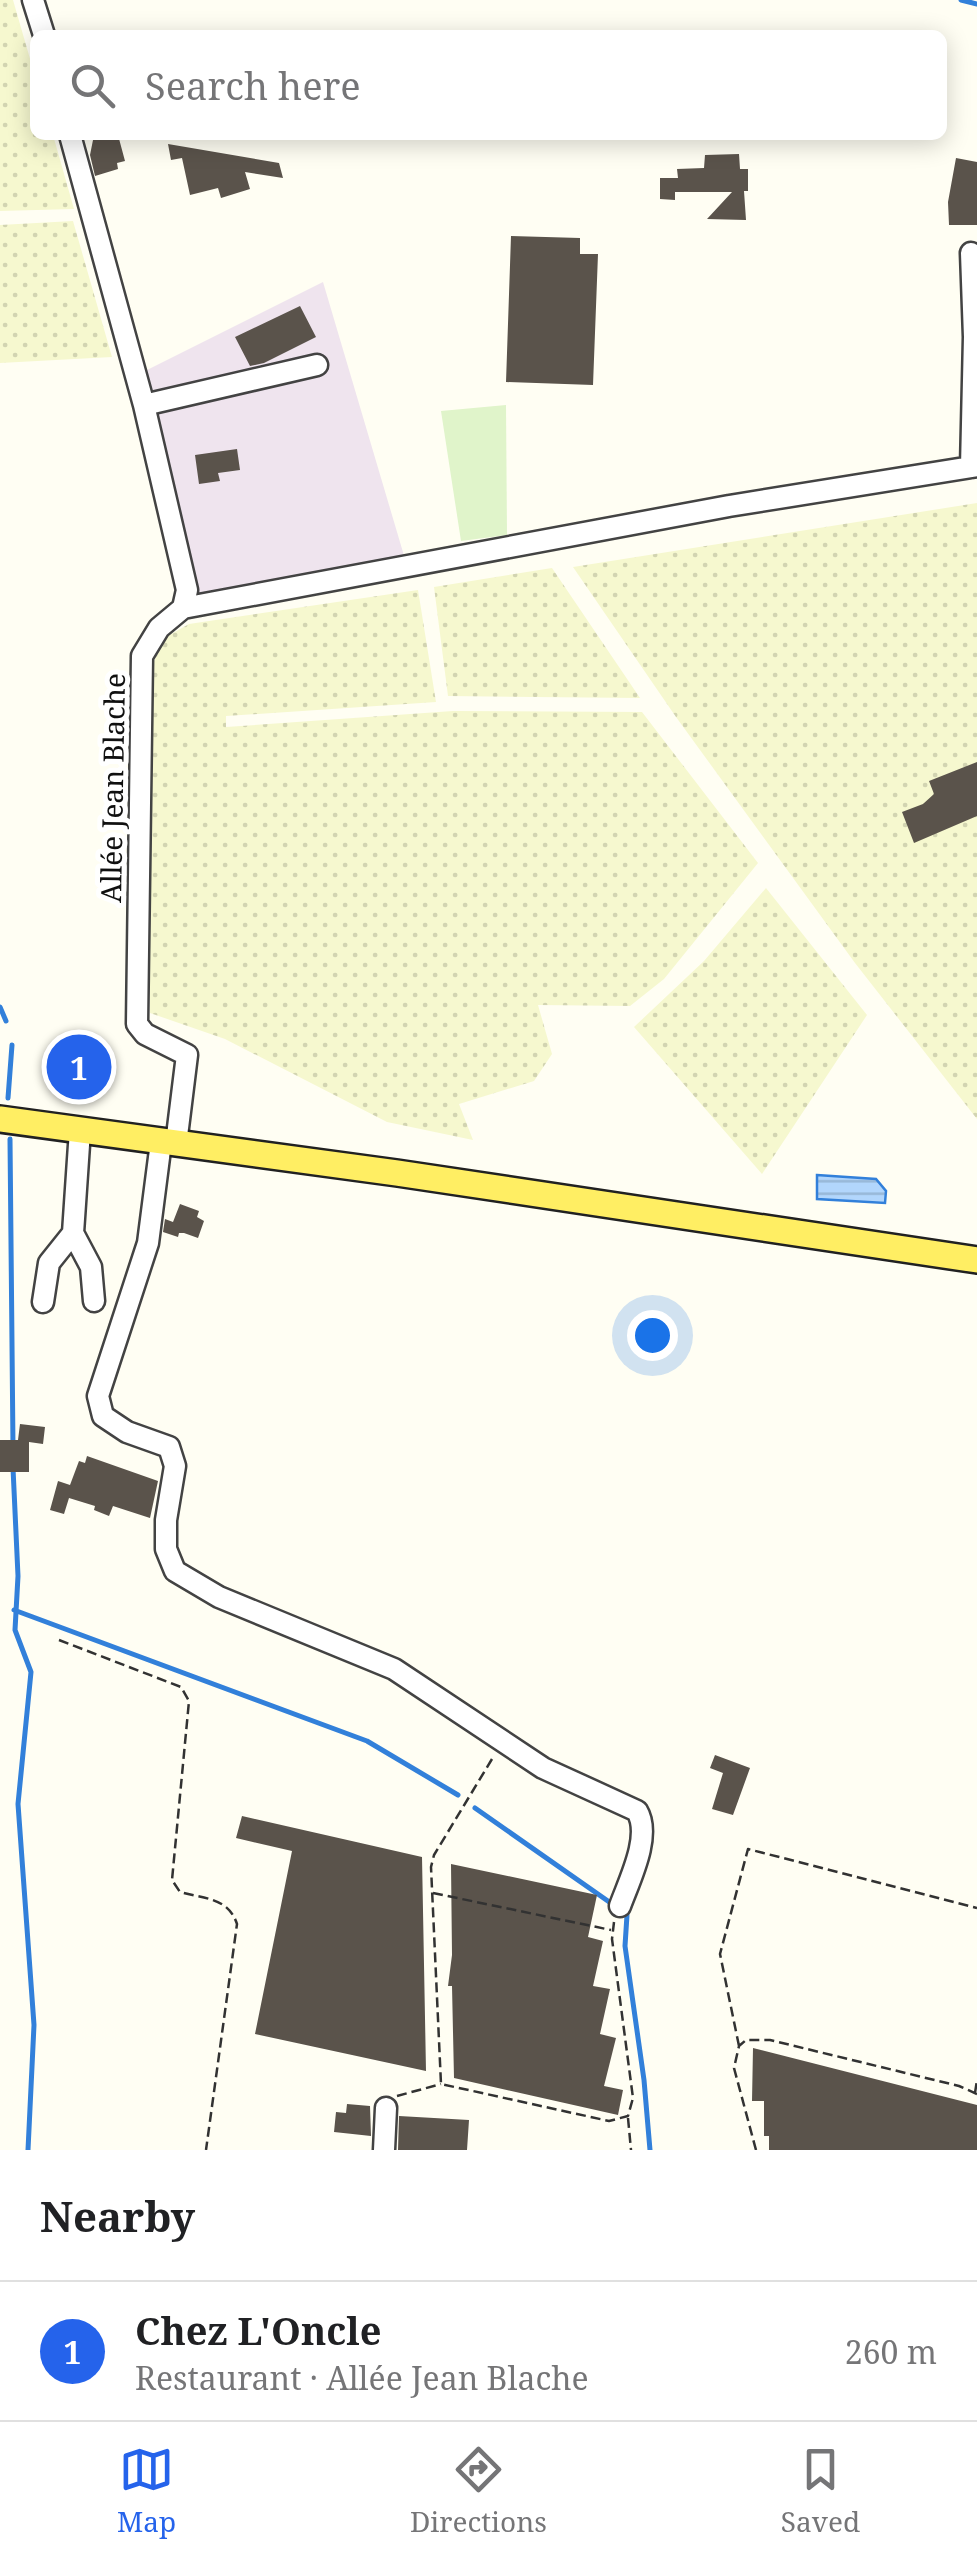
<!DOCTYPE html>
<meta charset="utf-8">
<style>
body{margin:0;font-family:"Noto Serif",serif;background:#f6f6f6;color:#202124}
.you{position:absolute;left:652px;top:1335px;width:35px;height:35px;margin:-25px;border:8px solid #fff;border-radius:50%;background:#1a73e8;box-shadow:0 0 0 15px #1a73e833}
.badge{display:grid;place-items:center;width:65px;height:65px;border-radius:50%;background:#2563eb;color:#fff;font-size:32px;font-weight:700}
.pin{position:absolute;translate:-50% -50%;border:5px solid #fff;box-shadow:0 2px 10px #0006}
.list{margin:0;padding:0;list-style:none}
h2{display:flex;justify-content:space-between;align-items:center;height:130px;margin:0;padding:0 40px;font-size:42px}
h2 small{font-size:32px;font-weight:400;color:#757577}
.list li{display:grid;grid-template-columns:65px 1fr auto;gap:30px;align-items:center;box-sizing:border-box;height:140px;padding:0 40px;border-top:2px solid #e0e0e0}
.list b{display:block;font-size:38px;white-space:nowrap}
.list p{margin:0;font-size:32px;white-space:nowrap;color:#757577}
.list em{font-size:32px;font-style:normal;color:#757577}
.icon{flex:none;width:55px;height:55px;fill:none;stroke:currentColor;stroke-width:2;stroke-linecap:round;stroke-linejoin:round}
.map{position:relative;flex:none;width:977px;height:2150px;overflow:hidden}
.search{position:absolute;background:#fff;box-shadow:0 5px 25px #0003;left:30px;right:30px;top:30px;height:110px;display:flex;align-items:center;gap:25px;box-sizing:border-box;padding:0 35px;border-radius:15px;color:#757577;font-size:38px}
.sheet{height:270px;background:#fff}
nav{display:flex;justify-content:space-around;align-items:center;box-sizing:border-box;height:140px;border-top:2px solid #e0e0e0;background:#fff;font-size:28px;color:#757577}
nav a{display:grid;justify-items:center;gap:5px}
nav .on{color:#2563eb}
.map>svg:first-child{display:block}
.industrial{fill:#efe4ee}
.farmland{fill:url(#farmland-dots)}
.pitch{fill:#e0f4ca}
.water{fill:url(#water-rules);stroke:#3280da;stroke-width:2.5}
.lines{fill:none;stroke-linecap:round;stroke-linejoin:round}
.stream{stroke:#3280da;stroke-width:5}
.building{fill:#5a534b}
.minor-casing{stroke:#434343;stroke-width:25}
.major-casing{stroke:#212121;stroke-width:30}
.path{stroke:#323232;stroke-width:2.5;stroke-dasharray:10 5;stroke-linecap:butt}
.minor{stroke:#fff;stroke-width:20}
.major{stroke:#ffee63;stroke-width:25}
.labels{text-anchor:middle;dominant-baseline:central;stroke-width:10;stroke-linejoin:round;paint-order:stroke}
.street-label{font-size:28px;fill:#101010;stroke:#fff}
</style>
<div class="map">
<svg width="977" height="2150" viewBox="0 0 977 2150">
<defs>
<pattern id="farmland-dots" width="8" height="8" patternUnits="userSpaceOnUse" patternTransform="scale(2.5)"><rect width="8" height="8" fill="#f6f8cf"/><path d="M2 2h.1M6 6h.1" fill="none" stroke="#d2d4b1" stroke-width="1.8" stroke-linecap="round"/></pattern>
<pattern id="water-rules" width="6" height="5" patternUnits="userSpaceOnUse" patternTransform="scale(2.5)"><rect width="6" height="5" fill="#b2d6fc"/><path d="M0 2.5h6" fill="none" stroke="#98b7d7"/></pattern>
</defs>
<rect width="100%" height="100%" fill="#fffef3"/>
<path class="industrial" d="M323,282L405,559L197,598L145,371Z"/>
<path class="farmland" d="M0,0H13L35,76V135H53L74,209L0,211Z
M73,221L112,357L0,363V225Z
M977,503V1119L855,963L676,717L573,567Z
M552,568L640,698L448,696L434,587Z
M418,590L436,702L226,716V727L453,711L642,712L758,863L664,979L630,1006L538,1005L552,1054L534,1081L459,1104L473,1140L387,1122L225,1039L150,1013V669L166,637L189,624Z
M766,888L867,1015L762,1174L634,1027L704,961Z"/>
<path class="pitch" d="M506,405L507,535L461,541L441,411Z"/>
<path class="water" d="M817,1175L876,1179L886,1191L885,1203L817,1199Z"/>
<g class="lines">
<path class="stream" d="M961,0L977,4
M0,1007L6,1021
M8,1098L12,1045
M10,1139L13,1447
M13,1468L18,1576L15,1630L31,1672L18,1804L34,2025L28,2150
M14,1610L367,1741L458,1795
M475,1808L615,1906
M627,1915L625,1946L644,2080L650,2150"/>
</g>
<path class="building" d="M94,135H118L125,161L117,163L118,169L95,176L90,155Z
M168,144L279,163L283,178L245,172L250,189L221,198L218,188L190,195L182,158L171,160Z
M739,154L740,169H748V191H744L746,220L707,219L732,192H675V200L660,199V178H678L677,169L704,168L705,155Z
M956,158L977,162V225H949L948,202Z
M511,236L580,238V254H598L593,385L506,382Z
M300,306L316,337L264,363L250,366L235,337Z
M237,449L240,470L218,473L220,481L199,484L195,455Z
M977,762V816L914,843L902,812L923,804L934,794L929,781Z
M60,1052L88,1060L85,1078L71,1076L69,1082L55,1079Z
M180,1204L199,1211L197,1217L204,1221L198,1238L184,1233H179L178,1237L163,1232L165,1219L173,1222Z
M20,1424L45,1427L43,1444L29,1442V1472H0V1440H18Z
M87,1456L158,1481L150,1518L113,1506L109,1516L94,1510L95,1506L69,1498L64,1514L50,1510L58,1481L70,1485L79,1461L85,1463Z
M715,1755L750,1768L733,1815L712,1809L723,1773L710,1768Z
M242,1816L422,1857L426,2071L255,2034L292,1851L236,1838Z
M451,1864L597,1895L588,1937L603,1941L593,1986L610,1989L600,2034L616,2038L604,2086L623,2090L618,2115L454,2078L452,1986H448L452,1955Z
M753,2048L977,2105V2150H769V2136H764V2101H752Z
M347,2104L370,2106L371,2136L334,2132L336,2112L346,2113Z
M399,2116L469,2120L467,2150H398Z"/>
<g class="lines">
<defs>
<path id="minor" d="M33,0L44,35
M70,135L144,405L187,590L183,608L159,628L142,656L137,1024L145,1034L187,1055L176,1144
M971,253L974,337L971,467
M144,405L317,365
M183,608L729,506L977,466
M161,1142L148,1243L98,1396L103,1416L127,1432L169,1447L175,1466L166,1520V1549L175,1571L219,1597L394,1669L543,1768L637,1811C652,1836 629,1881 620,1906
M73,1233L91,1267L94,1301
M43,1302L49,1263L73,1233L80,1130
M384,2150L386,2108"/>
<path id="major" d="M0,1119L397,1173L977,1260"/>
</defs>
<use href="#minor" class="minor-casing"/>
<use href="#major" class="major-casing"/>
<path class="path" d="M59,1640L181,1687L189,1701L172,1880L180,1892C204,1899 228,1897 237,1924L206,2150
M492,1759L434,1855L431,1867L441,2084L609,2121L628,2116L633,2098L612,1939L614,1922
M433,1893L611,1930
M739,2046L720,1954L748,1849L977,1908
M975,2093L977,2080
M397,2096L441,2084
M628,2118L631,2150
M756,2150L734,2068L739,2046L746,2040H770L959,2086L977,2094"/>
<use href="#minor" class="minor"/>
<use href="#major" class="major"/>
</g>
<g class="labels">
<g class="street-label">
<text transform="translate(112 788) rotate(-89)">Allée Jean Blache</text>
</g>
</g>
</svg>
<div class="you"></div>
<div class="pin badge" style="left:79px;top:1067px">1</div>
<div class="search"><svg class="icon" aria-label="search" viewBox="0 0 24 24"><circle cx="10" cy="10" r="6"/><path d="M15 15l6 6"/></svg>Search here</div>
</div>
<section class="sheet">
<h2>Nearby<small></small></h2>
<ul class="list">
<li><span class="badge">1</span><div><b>Chez L'Oncle</b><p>Restaurant · Allée Jean Blache</p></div><em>260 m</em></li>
</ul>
</section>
<nav>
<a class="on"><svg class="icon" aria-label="map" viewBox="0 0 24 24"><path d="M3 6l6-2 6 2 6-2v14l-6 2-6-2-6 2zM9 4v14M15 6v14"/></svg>Map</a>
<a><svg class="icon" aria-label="directions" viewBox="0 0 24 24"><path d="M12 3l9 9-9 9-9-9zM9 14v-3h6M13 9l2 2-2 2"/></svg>Directions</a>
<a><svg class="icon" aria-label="saved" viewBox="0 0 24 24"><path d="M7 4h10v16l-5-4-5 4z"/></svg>Saved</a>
</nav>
